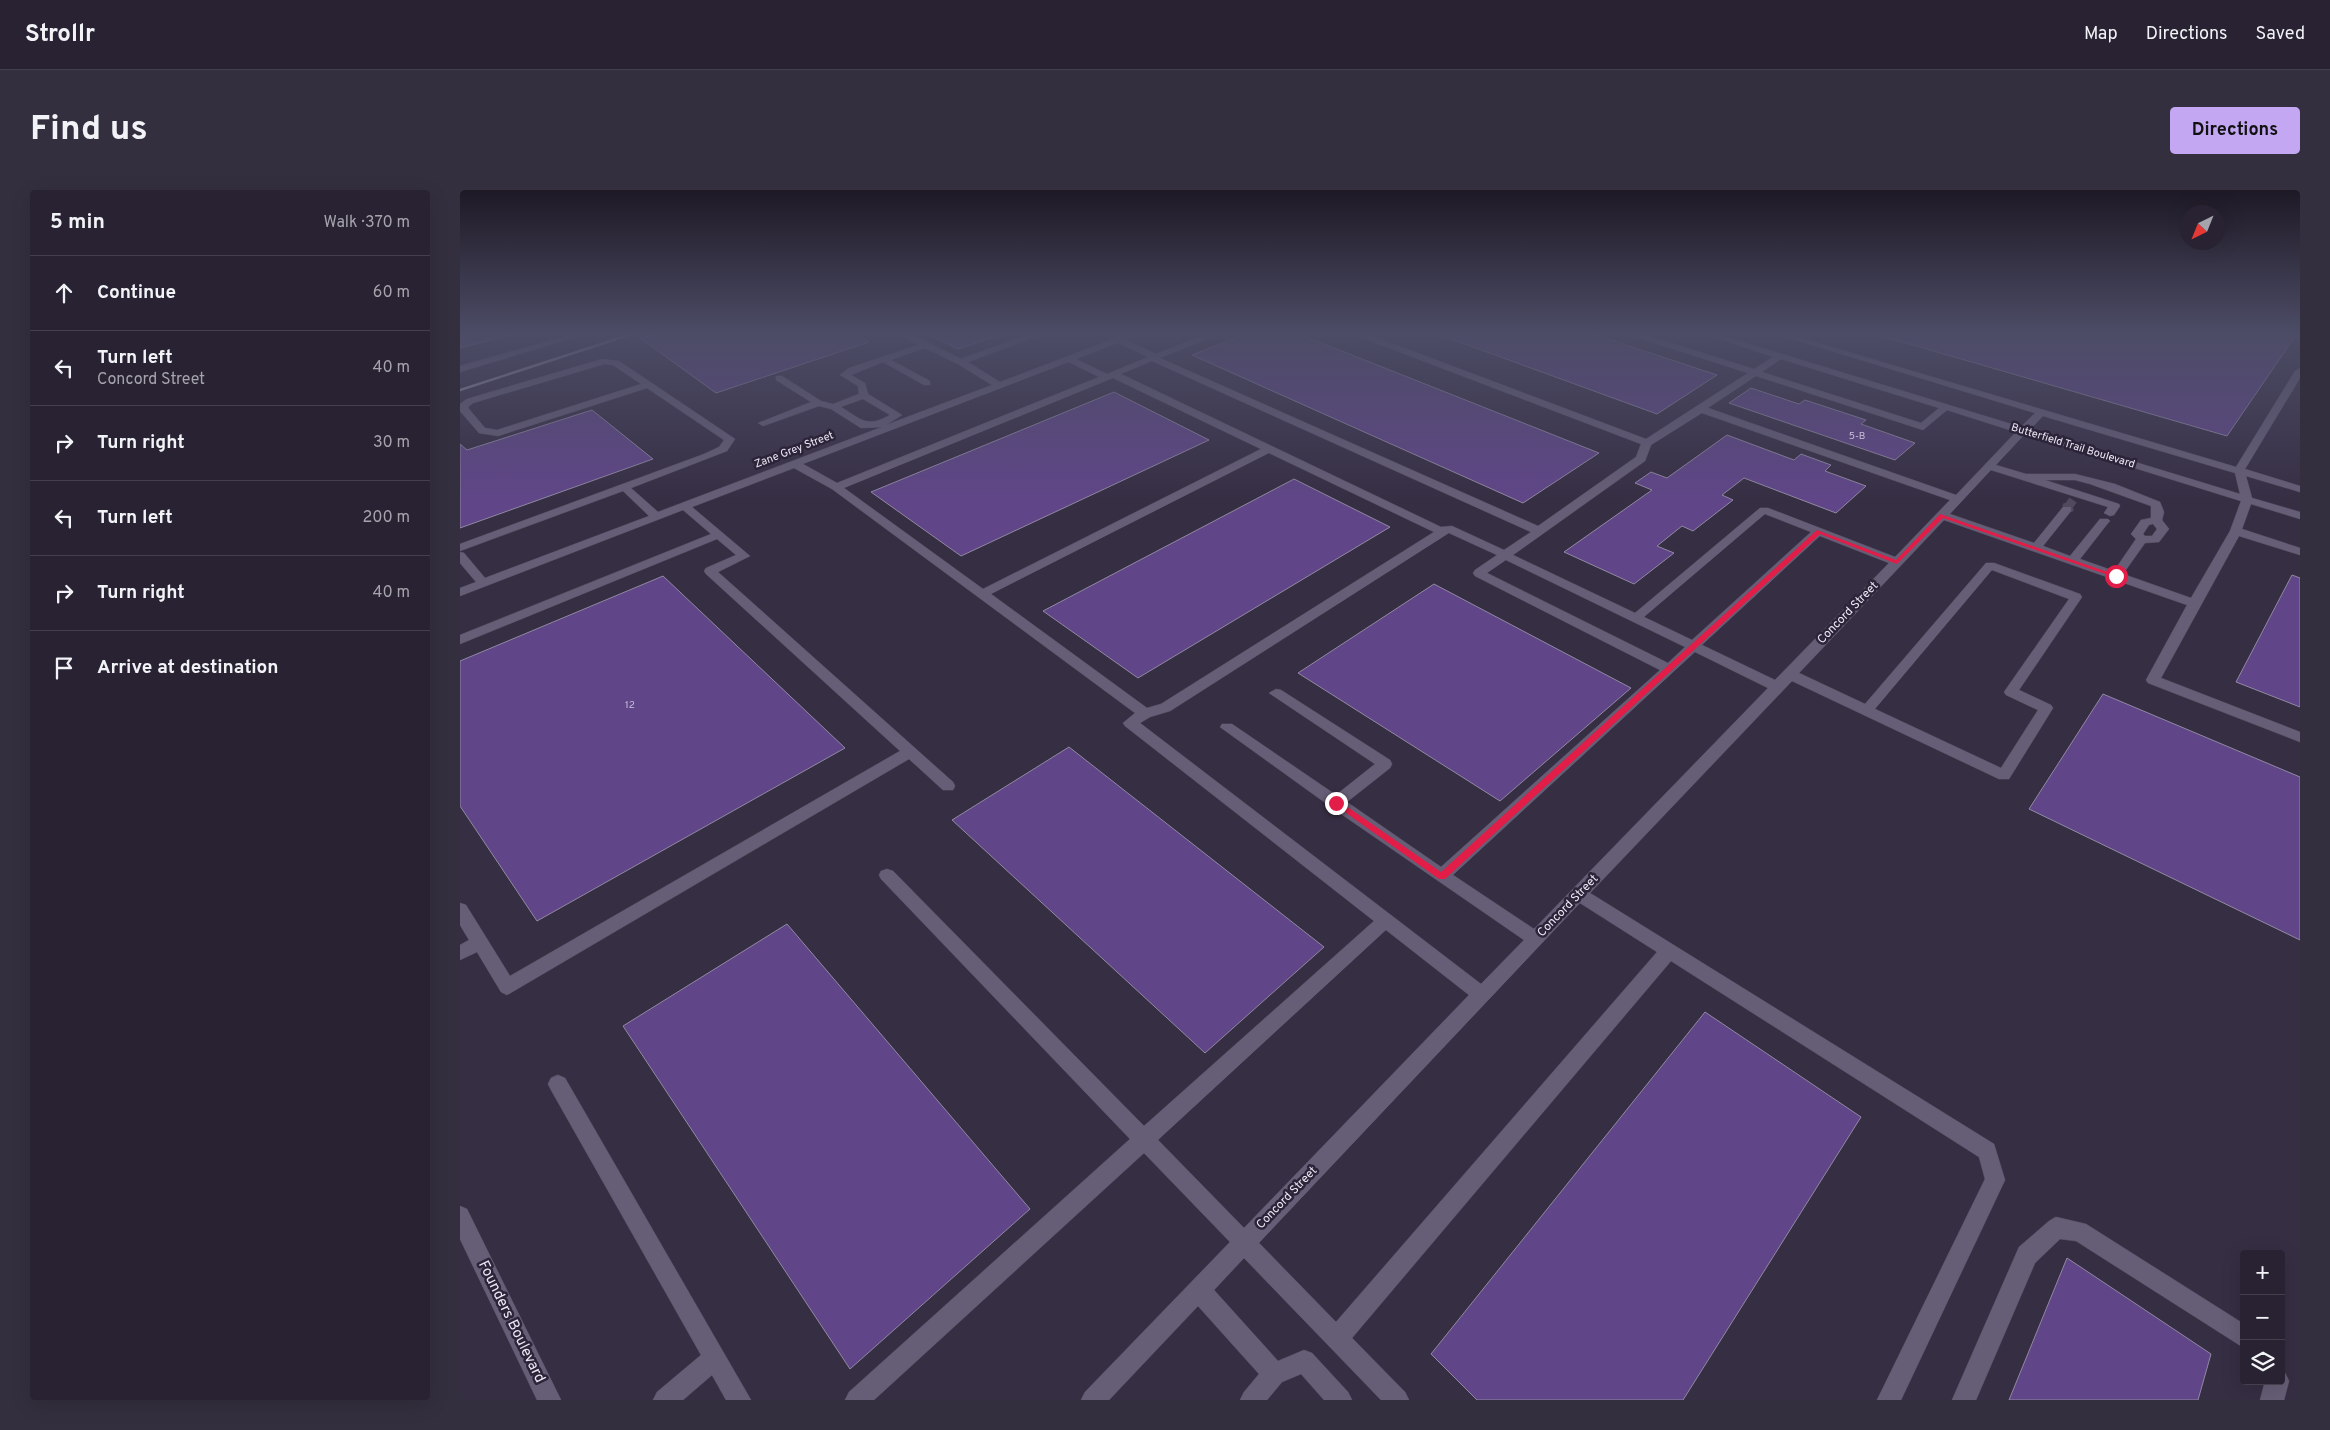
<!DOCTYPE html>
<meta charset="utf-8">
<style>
body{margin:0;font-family:Overpass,sans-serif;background:#342f3e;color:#f1f3f6}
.controls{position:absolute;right:15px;bottom:15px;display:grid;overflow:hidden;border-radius:5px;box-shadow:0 5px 20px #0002}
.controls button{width:45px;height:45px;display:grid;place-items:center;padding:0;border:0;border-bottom:1px solid #443f4d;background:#282232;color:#f1f3f6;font:25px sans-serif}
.compass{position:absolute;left:1720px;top:15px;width:45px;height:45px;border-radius:50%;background:#282232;box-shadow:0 5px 20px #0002;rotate:223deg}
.stop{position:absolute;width:15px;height:15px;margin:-11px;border:4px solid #e11d48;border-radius:50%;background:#fff}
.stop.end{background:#e11d48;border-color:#fff;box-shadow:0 1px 5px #0008}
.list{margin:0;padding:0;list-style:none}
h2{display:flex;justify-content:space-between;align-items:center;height:65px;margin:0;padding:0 20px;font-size:21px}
h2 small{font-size:16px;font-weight:400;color:#a5a4ac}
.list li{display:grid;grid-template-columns:32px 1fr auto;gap:15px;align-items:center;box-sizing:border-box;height:75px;padding:0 20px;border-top:1px solid #443f4d}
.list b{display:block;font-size:19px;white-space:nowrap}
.list p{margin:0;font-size:16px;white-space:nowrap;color:#a5a4ac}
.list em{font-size:16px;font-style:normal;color:#a5a4ac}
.icon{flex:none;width:28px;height:28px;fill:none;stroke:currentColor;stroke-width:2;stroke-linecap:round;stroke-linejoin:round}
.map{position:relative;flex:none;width:1840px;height:1210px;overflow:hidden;border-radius:5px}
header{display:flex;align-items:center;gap:30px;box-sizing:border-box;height:70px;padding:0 25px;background:#282232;border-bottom:1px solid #443f4d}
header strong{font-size:24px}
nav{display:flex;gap:28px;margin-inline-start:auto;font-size:18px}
.intro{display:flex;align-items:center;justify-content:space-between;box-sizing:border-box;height:120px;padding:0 30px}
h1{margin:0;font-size:35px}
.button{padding:12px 22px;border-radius:5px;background:#c3a7f2;color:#111;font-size:18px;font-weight:700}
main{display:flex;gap:30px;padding:0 30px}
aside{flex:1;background:#282232;border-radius:5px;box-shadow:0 5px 20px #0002}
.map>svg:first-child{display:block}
.building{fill:#604688;stroke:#9189a2}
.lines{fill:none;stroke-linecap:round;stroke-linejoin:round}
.minor-tunnel-far1{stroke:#514a5e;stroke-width:9;stroke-dasharray:9 5;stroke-linecap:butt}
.minor-tunnel{stroke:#514a5e;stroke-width:12;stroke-dasharray:12 6;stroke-linecap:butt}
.minor-casing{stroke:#534c5e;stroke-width:1}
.minor{fill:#665e76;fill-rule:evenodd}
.rail{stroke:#9792a3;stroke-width:2.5}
.route{fill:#e11d48}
.labels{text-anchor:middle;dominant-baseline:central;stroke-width:5;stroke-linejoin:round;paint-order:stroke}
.number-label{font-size:10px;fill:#c8bfda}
.far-street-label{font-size:11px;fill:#ebe7f5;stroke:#2c2439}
.street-label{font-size:12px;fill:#ebe7f5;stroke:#2c2439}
.near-street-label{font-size:15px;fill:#ebe7f5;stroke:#2c2439}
</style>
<header>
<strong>Strollr</strong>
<nav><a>Map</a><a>Directions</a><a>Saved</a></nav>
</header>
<div class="intro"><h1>Find us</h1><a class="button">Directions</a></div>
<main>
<aside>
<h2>5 min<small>Walk · 370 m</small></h2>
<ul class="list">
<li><svg class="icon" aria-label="ahead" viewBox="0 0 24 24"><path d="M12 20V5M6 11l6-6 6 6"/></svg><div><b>Continue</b></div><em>60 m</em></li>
<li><svg class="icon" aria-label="left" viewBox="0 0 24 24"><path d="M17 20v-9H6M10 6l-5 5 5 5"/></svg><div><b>Turn left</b><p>Concord Street</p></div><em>40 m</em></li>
<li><svg class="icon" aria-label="right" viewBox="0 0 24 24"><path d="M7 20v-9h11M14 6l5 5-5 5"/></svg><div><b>Turn right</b></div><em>30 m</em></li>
<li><svg class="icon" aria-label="left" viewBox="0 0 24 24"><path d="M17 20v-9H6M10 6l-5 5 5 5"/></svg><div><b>Turn left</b></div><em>200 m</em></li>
<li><svg class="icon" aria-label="right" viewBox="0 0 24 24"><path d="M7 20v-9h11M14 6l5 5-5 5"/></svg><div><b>Turn right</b></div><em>40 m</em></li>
<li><svg class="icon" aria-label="arrive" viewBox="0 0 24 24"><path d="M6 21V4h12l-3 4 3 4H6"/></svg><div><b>Arrive at destination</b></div></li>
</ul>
</aside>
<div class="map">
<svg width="1840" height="1210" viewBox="0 0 1840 1210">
<rect width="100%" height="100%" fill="#362e43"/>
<path class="building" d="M0,142H60L0,158Z
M202,142H390L409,152L256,203L180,148Z
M464,142H548L498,159Z
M790,142H834L1139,263L1063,313L732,165Z
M972,142H1127L1257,185L1197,224Z
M1408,142H1838L1767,246Z
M1291,198L1339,214L1345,210L1406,230L1401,234L1455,253L1435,270L1269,213Z
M654,202L749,250L501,366L411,302Z
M132,220L193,269L0,338V254L7,260Z
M1267,245L1334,270L1341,264L1371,275L1365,281L1406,296L1376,323L1284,288L1262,305L1273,310L1233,341L1222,336L1197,356L1214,363L1174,394L1104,362L1192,300L1175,293L1191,282L1207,288Z
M834,289L930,337L678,488L583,421Z
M1832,385L1840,388V517L1776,492Z
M203,386L385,558L77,731L0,616V471Z
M974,394L1171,498L1040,611L838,483Z
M1643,504L1840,587V750L1569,619Z
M609,557L864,757L745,863L492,630Z
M327,734L570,1019L390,1179L163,836Z
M1245,822L1401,927L1223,1210H1017L971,1164Z
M1607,1068L1751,1164L1738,1210H1549Z"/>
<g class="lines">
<path class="minor-tunnel-far1" d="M1608,317L1613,310"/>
<path class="minor-tunnel" d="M1607,319L1609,316"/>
<defs>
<path id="minor" d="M121,142H133L0,182V176Z
M437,142H447L501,169L574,142H585L584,144L508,172L540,192L671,142H682L666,150L696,164L751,142H761L760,144L700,168L1078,336L1176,267L1181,254L892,144L891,142H902L1186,249L1288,183L1166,144L1165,142H1176L1294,179L1313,167L1239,142H1250L1561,237L1575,223L1309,142H1321L1776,277L1835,181L1840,178V188L1785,279L1840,296V302L1786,286L1792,308L1840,322V329L1791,314L1782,339L1840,358V365L1779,346L1701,488L1840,542V552L1688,493L1686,490L1727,415L1484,330L1339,483L1405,514L1526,373H1534L1620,404L1622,407L1559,500L1591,515L1593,518L1549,589H1539L1332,491L1130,703L1534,954L1545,990L1441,1210H1417L1525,989L1519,967L1211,771L892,1148L945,1202L949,1210H921L784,1068L754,1100L818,1171L844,1160L852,1163L888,1202L892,1210H864L841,1184L822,1192L807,1210H780L784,1202L799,1184L738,1116L649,1210H621L625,1202L770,1052L684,963L414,1210H385L389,1202L670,949L421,689L419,685L421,681L427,679L433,681L684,936L914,731L665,536L663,533L675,523L372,299L334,278L232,317L290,366L258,382L493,592L495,596L493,600H483L449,569L47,805L41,802L17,762L0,770V755L9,750L0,735V713L6,715L50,786L440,561L246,384L244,381L246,378L276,365L257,349L0,454V445L251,344L223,320L0,406V398L16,392L0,373V362L4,363L25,388L189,326L163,301L0,361V354L244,264L259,257L264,250L187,198L38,246L19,243L0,221V214L7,209L142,169L159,171L275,249L267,261L171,298L198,322L422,237L401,238L371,219L359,216L306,235L303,236L298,233L351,212L316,190V186H322L361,211L373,214L399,204L398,196L380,185L389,178L458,155ZM658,153L688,167L647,184L616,169ZM465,158L498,174L532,195L426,235L442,225L408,204L405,193L391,185L423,172L464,195H470V191L431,170ZM1321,169L1479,218L1461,233L1302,182ZM692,171L1071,342L1044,360L992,336L981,337L661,184ZM609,172L639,187L377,293L343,274ZM145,174L153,175L181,194L37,240L25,238L9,219L8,217L13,213ZM1296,186L1463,240L1487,220L1556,242L1496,305L1248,218ZM653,188L801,259L523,399L384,298ZM403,209L430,225C407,238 402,230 381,217ZM1242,223L1490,310L1435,367L1308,318H1300L1175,423L1053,365L1185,271L1191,255ZM1583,226L1775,283L1780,304L1570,240ZM1565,244L1781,311L1770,341L1731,408L1663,384L1685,353L1699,352L1709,339L1702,330L1704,322L1700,312L1655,294L1615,284H1566L1536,275ZM809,263L974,342L701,514L687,518L531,404ZM1531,280L1648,317L1644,323L1650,326L1654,325L1660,316L1659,314L1585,290H1615L1630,294L1691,316V328L1681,330L1671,344L1676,349L1654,381L1620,369L1648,333L1650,331L1648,329H1640L1610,366L1583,356L1611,321V317H1603L1574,353L1490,324ZM1305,324L1351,342L1232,450L1184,427ZM1693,334L1697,339L1692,346H1685L1683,344L1689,335ZM989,343L1037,365L1015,380L1013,383L1015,386L1200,480L981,677L887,612L930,578L932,574L930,570L821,500L816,499L809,503L915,574L876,605L772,534H762L760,537L871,617L1064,750L1021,794L680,533L690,527L710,521ZM1360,346L1429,373L1315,490L1242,455ZM1046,370L1225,457L1208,473L1027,383ZM1532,380L1609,409L1544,502L1546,505L1578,520L1541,578L1415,519ZM1235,462L1308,498L1074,739L993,685ZM1120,713L1197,762L876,1132L799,1053ZM926,740L1009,805L784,1038L698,950Z
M98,885L105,888L291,1210H266L252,1185L223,1210H193L197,1202L241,1165L91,900L88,894L91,888Z
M0,1016L7,1019L101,1210H77L0,1049Z
M1596,1027L1626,1034L1784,1134V1158L1616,1051L1600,1049L1575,1073L1516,1210H1492L1559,1057L1589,1031Z
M1821,1181L1825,1183L1829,1191L1824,1210H1800L1805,1191H1821Z"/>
</defs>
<use href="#minor" class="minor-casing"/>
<use href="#minor" class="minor"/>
<path class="rail" d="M0,200L178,142"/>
</g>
<linearGradient id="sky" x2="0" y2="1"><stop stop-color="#1e1925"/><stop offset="0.46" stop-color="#4c4c66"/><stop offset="1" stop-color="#4c4c66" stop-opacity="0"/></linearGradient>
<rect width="1840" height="311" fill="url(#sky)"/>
<path class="route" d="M1480,324L1659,386L1654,387L1483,328L1437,374L1360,344L985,689H979L872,613L873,611H879L981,682L1357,340L1436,370Z"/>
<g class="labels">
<g class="number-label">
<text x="1397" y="246">5-B</text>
<text x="170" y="515">12</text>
</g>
<g class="far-street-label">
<text transform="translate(1613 256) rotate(17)">Butterfield Trail Boulevard</text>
<text transform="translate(334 260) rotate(-21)">Zane Grey Street</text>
</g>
<g class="street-label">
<text transform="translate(1388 423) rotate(-46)">Concord Street</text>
<text transform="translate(1108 716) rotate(-46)">Concord Street</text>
<text transform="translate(827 1008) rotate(-46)">Concord Street</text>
</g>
<g class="near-street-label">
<text transform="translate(51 1132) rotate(64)">Founders Boulevard</text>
</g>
</g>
</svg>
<div class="controls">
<button>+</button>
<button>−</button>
<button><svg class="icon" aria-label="layers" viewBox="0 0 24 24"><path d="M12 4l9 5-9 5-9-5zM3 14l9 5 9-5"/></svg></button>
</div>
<svg class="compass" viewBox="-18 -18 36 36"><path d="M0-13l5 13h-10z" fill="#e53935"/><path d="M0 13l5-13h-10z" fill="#a5a4ac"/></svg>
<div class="stop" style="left:1656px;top:386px"></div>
<div class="stop end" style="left:876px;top:613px"></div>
</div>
</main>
